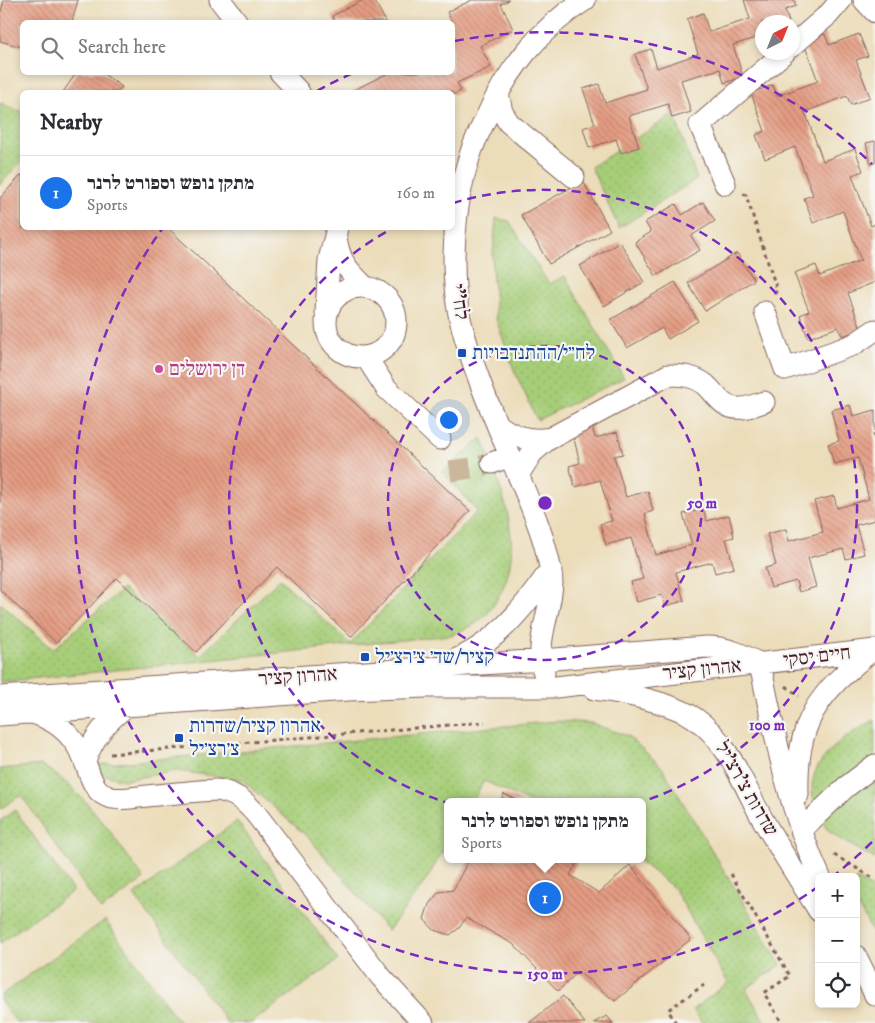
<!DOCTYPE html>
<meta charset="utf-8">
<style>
body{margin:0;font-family:"IM FELL DW Pica","Frank Ruhl Libre",serif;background:#f7f7f7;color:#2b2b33}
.controls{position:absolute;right:15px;bottom:15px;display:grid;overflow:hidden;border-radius:8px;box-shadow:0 2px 8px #0003}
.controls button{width:45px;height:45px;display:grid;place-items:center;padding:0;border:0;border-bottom:1px solid #e1e1e2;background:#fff;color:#2b2b33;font:25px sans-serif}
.compass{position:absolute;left:755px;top:15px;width:45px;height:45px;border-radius:50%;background:#fff;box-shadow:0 2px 8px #0003;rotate:43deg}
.you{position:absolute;left:448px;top:419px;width:18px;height:18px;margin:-12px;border:4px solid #fff;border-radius:50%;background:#1a73e8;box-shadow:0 0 0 8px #1a73e833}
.badge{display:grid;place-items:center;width:32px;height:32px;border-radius:50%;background:#1a73e8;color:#fff;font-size:16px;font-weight:700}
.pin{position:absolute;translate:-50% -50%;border:2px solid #fff;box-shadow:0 1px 5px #0006}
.popup{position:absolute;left:444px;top:798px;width:202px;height:65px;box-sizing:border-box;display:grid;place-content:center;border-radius:8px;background:#fff;filter:drop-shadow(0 1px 4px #0005);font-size:16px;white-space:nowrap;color:#7c7c81}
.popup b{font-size:19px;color:#2b2b33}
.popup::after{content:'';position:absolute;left:50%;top:100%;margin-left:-10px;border:10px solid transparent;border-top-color:#fff}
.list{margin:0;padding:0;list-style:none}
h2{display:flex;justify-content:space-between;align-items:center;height:65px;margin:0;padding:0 20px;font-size:21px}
h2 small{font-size:16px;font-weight:400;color:#7c7c81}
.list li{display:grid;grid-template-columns:32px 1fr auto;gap:15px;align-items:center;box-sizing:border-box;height:75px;padding:0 20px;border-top:1px solid #e1e1e2}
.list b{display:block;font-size:19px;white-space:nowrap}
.list p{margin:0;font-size:16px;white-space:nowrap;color:#7c7c81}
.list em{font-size:16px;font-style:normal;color:#7c7c81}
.icon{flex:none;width:28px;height:28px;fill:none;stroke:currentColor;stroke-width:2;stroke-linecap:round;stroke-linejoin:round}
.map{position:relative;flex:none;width:875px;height:1023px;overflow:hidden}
.search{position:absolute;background:#fff;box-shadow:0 2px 8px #0003;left:20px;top:20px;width:435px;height:55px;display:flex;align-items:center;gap:12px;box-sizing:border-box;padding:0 18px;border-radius:8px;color:#7c7c81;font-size:19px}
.panel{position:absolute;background:#fff;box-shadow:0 2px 8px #0003;left:20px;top:90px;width:435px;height:140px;border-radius:8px}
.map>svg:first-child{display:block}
.park{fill:url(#park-dots);stroke:#787651}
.building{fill:url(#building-back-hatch)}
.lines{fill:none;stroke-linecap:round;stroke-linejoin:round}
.minor-tunnel{stroke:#ccb79d;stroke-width:21;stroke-dasharray:21 11;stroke-linecap:butt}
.minor-casing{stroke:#83625d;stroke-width:23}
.path{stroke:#83625d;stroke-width:3;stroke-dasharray:4 4;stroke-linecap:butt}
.minor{stroke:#fff;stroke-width:21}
.ring{fill:none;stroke:#7b2cbf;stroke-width:2.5;stroke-dasharray:9 6}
.transit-dot{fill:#1a4fb4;stroke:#f6f6f2;stroke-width:2}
.hotel-dot{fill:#d1479c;stroke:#f6f6f2;stroke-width:2}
.labels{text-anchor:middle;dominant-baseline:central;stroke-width:4.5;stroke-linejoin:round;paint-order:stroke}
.street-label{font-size:20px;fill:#4a1f2b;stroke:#f6f6f2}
.transit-label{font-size:20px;fill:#164399;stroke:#f6f6f2;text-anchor:start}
.hotel-label{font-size:20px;fill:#b23c85;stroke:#f6f6f2;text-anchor:start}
.centre{fill:#7b2cbf;stroke:#f6f6f2;stroke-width:2.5}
.ring-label{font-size:15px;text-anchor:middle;font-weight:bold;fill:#7b2cbf;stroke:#f6f6f2;stroke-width:4.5;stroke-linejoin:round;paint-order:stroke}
</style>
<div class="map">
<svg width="875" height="1023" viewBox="0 0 875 1023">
<defs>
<pattern id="park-dots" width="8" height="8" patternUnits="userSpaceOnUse" patternTransform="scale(1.25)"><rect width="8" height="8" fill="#a6cd77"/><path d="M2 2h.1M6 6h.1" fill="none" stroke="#90b067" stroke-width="1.8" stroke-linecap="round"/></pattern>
<pattern id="building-back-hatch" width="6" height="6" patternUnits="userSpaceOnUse" patternTransform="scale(1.25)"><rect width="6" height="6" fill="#e59d83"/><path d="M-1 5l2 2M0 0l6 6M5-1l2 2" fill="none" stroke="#bc7f6b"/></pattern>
</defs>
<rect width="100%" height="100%" fill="#f6f6f2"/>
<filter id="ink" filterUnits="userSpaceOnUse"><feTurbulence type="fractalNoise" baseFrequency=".02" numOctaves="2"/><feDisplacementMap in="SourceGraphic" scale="10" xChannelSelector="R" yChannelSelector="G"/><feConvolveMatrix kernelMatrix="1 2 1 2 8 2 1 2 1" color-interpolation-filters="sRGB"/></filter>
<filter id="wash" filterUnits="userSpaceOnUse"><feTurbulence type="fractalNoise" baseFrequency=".0096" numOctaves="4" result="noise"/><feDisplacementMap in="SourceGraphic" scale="20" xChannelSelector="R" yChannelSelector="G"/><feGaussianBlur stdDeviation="1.12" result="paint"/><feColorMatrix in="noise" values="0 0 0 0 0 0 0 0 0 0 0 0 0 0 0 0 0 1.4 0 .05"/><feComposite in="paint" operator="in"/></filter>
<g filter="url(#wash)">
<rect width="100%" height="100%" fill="#ecddba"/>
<path class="park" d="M0,103L22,112V160L0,185Z
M674,114L697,179L619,228L591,167Z
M496,218L509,221L549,284L565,276L624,378L537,420L514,370L496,319L492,265Z
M482,438C500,486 527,544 500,594C496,601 491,611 485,616C476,625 463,630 451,635L0,682V603L53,649L123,589L200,656L280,579L350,644L477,511L443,472Z
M875,720V859C866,854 830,834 826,828C823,823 821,815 819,810C817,805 814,800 813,796C805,761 850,732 875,720Z
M557,721L591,723L628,736L661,766L781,965L746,989L765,1022L702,1023L693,1009L728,983L674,888L637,859H642V802H529L484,781L472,802H448L447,844L427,879L388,931L310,839L242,780L177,771L124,780L101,774L95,765Z
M41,765C86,791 114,838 144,879L101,910L21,795L0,809V769Z
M15,810L73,891L0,943V821Z
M237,821L338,960L251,1023H227L134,895Z
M856,879L875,889V937L856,902Z
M105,920L180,1023H17L0,1000V996Z"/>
<g id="blocks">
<path class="building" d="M4,0H78L72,22H22V47L0,41V15Z
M363,0H374L386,22H335L332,16Z
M472,0H509L501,4L513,29L480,46L491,67L457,83L461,91L452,95V92H353L352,91L390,72H452V22L447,12Z
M744,0H794L796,6L785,10L789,22H762V36L733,45L743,77L724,83L720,69L681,80L691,112L672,118L668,104L629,116L639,147L621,153L616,139L589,148L583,128L595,124L583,89L599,84L605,103L647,89L635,54L651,49L657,68L698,54L687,19L703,13L709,32L750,19Z
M825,34L829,45L859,34L868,56L856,60L870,97L851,105L847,96L805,112L823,161L855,149L863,171L852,175L871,226L875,224V282L848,293L861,329L842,336L838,327L808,338L800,315L809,311L794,273L816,265L820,276L861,260L843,211L813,223L804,198L813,195L795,147L765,159L756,135L765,131L751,93L773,85L777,96L818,81L803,41Z
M77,72H101L122,87L118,92H63Z
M875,141V163L871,164L866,143Z
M22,174V228H168L470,511L351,637L277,567L196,652L117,578L56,643L0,590V198Z
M583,181L610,230L549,264L521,215Z
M703,202L715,221L691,236L700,250L656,276L635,242L651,232L645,222L676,204L682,215Z
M620,242L644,282L604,306L580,266Z
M737,253L754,280L705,311L688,283Z
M675,282L698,321L668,339L662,328L627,348L610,320Z
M850,405L853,416L875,410V433L873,434L875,442V520L856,525L864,554L846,559L843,549L808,558L816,587L799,592L796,581L771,588L765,568L776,565L767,534L786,529L789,541L823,532L814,501L834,496L837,508L869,499L858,458L834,464L828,444L839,441L831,410Z
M592,426L595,438L617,432L623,454L614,456L626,497L648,491L653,511L645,514L656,555L692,545L683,514L703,509L707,521L729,515L734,537L726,539L734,568L715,573L712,562L676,572L684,601L665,606L662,595L637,602L631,582L643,579L631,538L606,545L600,524L612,521L600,480L575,487L569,466L580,463L572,431Z
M504,794L522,802H500Z
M469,859H579L570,875L599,893L630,865L691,939L615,1001L578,972L558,991L513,944L466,918L459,928L450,935L434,930L424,919L429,904L439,892L453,890Z
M563,996L585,1023H529Z
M607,1016L613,1023H593Z"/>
</g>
</g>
<g filter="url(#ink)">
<use href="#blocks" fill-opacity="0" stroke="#83625d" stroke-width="1"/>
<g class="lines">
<path class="minor-tunnel" d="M450,471L478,467L492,463"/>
<defs>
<path id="minor" d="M220,0L237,22
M864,0L875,12
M792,46L829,14L841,0
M280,72L299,92
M498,93L502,112L509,123L574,177
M725,184L700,125L785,52
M336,237C340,263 347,269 365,287
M326 322a35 35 0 1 1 70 0a35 35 0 1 1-70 0Z
M765,312L785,369L853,345L875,330
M326,313L329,260L337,228
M366,357L386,388L440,439
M498,425C514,437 531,442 550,438
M492,463L510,456
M518,475L532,453L547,440L668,375C682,375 695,376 706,385C717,395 723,410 741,408C748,408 757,404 764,402
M450,662C494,646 525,607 551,569
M760,664C775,736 789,810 820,877
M544,673C534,643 551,613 552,583C552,572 549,561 546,550C538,518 523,488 511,458C492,413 472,367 460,319C449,273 454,204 469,158C473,145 479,132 485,120C506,71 540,28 585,0
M594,689C620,692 674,703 696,719C728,741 744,786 763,820C781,851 800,881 819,911
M0,697L542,660L706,647C727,647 742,654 760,664
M32,713C53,719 71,733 81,753C90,769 90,793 112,798C123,800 136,797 147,796C170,794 193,791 216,790C234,792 245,801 256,814L381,977L423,1023
M0,715L348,690L426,687H556L875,650
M85,761C93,737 109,719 128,705
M798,795C796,721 817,695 871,651
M801,830L846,787L875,765
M856,956L875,995"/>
</defs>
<use href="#minor" class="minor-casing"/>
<path class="path" d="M743,194L746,195L777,290L774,295
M786,686L799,696
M110,754L485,722
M834,855L875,879
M731,874L790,976L764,993L782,1023
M676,1023L668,1010L704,985"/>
<use href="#minor" class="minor"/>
</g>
</g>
<g class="ring">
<circle cx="545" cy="503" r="157"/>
<path d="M453 203A314 314 0 1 1 393 228"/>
<path d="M872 842A471 471 0 0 1 832 877M819 886A471 471 0 0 1 162 229M317 91A471 471 0 0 1 353 73M455 41A471 471 0 0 1 872 164"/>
</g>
<g class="transit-dot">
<rect x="457" y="348" width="10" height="10" rx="2.5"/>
<rect x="360" y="652" width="10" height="10" rx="2.5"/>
<rect x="174" y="733" width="10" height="10" rx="2.5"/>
</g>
<circle class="hotel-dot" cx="159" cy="369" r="5"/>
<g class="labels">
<g class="street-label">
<text transform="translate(459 302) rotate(81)">לח"י</text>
<text transform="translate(817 657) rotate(-7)">חיים יסקי</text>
<text transform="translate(702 670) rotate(-6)">אהרון קציר</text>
<text transform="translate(298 677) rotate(-4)">אהרון קציר</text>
<text transform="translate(746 789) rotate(60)">שדרות צ'רצ'יל</text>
</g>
<g class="transit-label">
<text x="472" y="353">לח״י/ההתנדבויות</text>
<text x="375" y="657">קציר/שד׳ צ׳רצ׳יל</text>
<text x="189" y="726">אהרון קציר/שדרות<tspan x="189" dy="23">צ׳רצ׳יל</tspan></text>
</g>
<g class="hotel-label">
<text x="169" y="369">דן ירושלים</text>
</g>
</g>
<circle cx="545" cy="503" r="8" class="centre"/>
<g class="ring-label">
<text x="702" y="508">50 m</text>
<text x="767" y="730">100 m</text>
<text x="545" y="979">150 m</text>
</g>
</svg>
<div class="controls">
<button>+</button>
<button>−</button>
<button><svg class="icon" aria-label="locate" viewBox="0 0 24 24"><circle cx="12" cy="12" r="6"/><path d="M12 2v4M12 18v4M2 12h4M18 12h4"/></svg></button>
</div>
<svg class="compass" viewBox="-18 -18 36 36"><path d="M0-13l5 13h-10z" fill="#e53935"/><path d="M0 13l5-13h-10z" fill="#7c7c81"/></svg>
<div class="you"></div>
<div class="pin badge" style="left:545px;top:898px">1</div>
<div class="popup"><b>מתקן נופש וספורט לרנר</b>Sports</div>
<div class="search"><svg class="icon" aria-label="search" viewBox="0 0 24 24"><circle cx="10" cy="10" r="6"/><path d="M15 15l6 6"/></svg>Search here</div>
<section class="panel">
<h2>Nearby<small></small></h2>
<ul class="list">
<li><span class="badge">1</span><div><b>מתקן נופש וספורט לרנר</b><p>Sports</p></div><em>160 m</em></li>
</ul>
</section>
</div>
